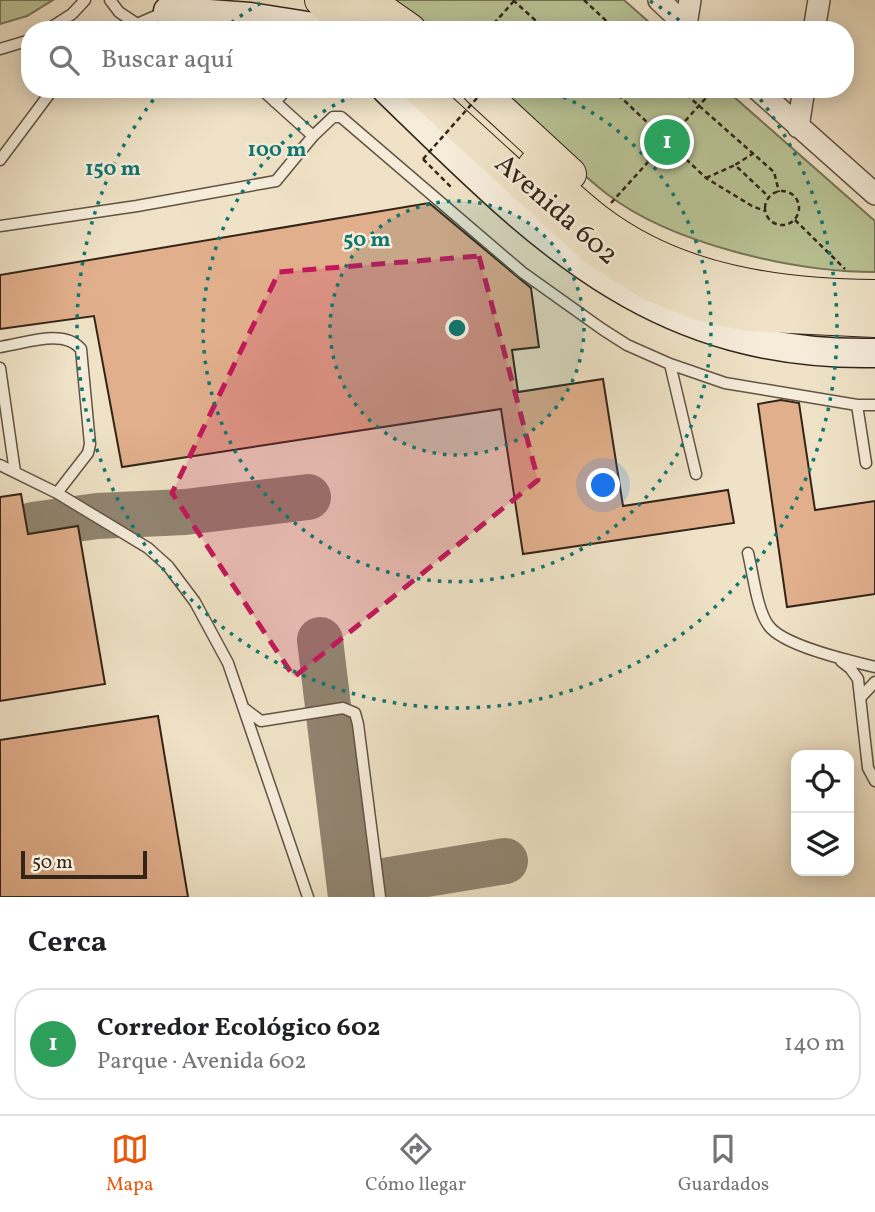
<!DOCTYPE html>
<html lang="es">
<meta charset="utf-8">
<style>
body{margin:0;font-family:Vollkorn,serif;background:#f2f2f2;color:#202124}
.controls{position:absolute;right:21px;bottom:21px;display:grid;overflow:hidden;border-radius:14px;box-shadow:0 4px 18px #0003}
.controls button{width:63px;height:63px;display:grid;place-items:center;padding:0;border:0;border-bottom:2px solid #e0e0e0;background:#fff;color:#202124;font:35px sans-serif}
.scale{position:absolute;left:21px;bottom:18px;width:126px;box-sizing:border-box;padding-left:7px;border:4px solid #332519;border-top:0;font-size:19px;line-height:24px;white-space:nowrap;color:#332519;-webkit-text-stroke:5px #f5ecda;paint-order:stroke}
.you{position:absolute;left:604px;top:486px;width:24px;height:24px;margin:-18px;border:5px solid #fff;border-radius:50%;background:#1a73e8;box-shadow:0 0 0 10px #1a73e833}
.badge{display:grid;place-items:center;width:46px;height:46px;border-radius:50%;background:#ea580c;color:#fff;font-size:23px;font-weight:700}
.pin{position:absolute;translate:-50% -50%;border:4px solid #fff;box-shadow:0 2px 7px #0006}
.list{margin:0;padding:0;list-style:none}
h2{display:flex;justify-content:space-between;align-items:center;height:91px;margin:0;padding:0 28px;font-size:30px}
h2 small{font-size:23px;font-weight:400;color:#757577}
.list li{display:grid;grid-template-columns:46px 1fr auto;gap:21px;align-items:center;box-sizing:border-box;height:112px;margin:0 14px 14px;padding:0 14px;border:2px solid #e0e0e0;border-radius:28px}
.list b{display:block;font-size:26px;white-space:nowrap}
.list p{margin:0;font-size:23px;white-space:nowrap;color:#757577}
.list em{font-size:23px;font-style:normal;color:#757577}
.icon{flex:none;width:38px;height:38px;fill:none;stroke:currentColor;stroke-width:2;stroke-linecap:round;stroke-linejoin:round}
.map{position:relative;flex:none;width:875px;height:897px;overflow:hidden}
.search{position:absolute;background:#fff;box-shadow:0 4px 18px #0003;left:21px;right:21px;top:21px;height:77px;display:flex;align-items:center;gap:18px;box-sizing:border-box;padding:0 24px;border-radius:28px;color:#757577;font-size:26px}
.sheet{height:217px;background:#fff}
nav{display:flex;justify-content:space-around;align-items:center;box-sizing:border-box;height:98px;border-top:2px solid #e0e0e0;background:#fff;font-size:19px;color:#757577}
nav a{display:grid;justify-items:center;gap:4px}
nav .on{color:#ea580c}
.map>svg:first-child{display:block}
.green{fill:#b9c395;stroke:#767457;stroke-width:2}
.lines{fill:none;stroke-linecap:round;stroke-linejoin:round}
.taxiway{stroke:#918470;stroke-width:46}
.building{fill:#e1af8c;stroke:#332519;stroke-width:2}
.service-casing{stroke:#625444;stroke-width:13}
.minor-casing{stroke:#625444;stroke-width:24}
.secondary-casing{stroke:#332519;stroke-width:31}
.primary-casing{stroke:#332519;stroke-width:34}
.path{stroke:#332519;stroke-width:2.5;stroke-dasharray:5 3.5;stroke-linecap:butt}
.service{stroke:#f5ecda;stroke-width:10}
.minor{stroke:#f5ecda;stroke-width:21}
.secondary{stroke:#f5ecda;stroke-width:28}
.primary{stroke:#efe2c6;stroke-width:32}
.path-bridge{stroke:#332519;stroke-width:2.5;stroke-dasharray:5 3.5;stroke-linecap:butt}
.marked{fill:#c2185b;fill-opacity:0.2;stroke:#c2185b;stroke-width:5;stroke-dasharray:14 9;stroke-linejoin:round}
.ring{fill:none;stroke:#0f766e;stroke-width:3.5;stroke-dasharray:3.5 7}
.labels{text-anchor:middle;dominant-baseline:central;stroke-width:5;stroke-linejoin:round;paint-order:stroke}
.street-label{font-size:28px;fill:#332519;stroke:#f5ecda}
.centre{fill:#0f766e;stroke:#f5ecda;stroke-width:3.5}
.ring-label{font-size:21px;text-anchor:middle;font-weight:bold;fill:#0f766e;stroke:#f5ecda;stroke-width:5;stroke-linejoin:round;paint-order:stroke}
</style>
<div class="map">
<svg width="875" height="897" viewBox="0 0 875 897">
<rect width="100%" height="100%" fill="#efe2c6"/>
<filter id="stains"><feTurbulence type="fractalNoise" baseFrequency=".00286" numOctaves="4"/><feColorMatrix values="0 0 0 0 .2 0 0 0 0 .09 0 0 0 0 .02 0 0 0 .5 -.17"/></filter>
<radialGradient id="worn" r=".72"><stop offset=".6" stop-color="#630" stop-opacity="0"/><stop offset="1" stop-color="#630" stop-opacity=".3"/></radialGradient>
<path class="green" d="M0,0H53L27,16L0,24Z
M393,0H624L658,30H426Z
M492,89H725L875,221V272C794,272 672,244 607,194C567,163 529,123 492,89Z"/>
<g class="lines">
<path class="taxiway" d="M33,525L97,516L185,512L308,497
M320,640L351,897
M378,882L505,861"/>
</g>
<path class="building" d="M429,203L531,288L539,347L512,350L518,392L603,379L623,506L728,490L734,523L523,554L501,409L122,467L94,316L0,329V275Z
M781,400L799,403L815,510L875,501V594L787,607L758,404Z
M21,494L28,534L78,526L105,684L0,701V497Z
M158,716L188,897H0V740Z"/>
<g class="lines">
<defs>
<path id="service" d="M110,0L119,12L137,24
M47,30L72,14L85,0
M106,30L137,24L167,11
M0,49L30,40
M261,89L313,136
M275,102L287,89
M0,160L53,89
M0,226L137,206L276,181L313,136L333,117H341L522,272L602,329L627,345L670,364L725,383L857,405H875
M0,347C24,344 63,328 81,349L90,444L88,453L57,493
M670,364L696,474
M0,368L15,472
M857,405L866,463
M0,465L57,493L148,548L168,566L195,602L228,663L308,897
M748,553C753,573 757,611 769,626C784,646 850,661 875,667
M841,661L850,668L858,679L868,768L875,781
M860,698L875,682
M245,709L261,721L343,708L355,713L358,724L380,897"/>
<path id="minor" d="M659,0L691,30
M686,25L690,0
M814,30L819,0
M757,89L875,194
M798,127L804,89"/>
<path id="secondary" d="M168,11L250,17L320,28
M386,89C537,235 649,357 875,353"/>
<path id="primary" d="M321,0L354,30
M361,0L380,9L410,30
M419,89L593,248L649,284L698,304L748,315L875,321
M478,89L570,174
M534,166C556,185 577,205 599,222C679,282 778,295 875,296"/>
</defs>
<use href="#service" class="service-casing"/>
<use href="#minor" class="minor-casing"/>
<use href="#secondary" class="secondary-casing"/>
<use href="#primary" class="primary-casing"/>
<path class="path" d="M513,0L546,30
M584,0L616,30
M488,30L514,1
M612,89L706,178L752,206L765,211
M680,89L774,172L779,192
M754,153L735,165L769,197
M423,159L451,187L453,186
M706,178L735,165
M765 208a17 17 0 1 1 34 0a17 17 0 1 1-34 0Z
M611,203L714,89
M795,220L845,269"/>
<use href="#service" class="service"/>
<use href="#minor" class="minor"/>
<use href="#secondary" class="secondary"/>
<use href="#primary" class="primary"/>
<path class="path-bridge" d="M423,159L485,89"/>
</g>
<path class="marked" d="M479,256L538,480L294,677L172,493L279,272Z"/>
<circle cx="457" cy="328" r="127" fill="#0f766e" fill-opacity=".12"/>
<g class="ring">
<circle cx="457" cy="328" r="127"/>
<path d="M544 89A254 254 0 1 1 370 89"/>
<path d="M223 29A380 380 0 0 1 264 1M650 1A380 380 0 0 1 691 29M754 91A380 380 0 1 1 160 91"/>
</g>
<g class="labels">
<g class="street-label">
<text transform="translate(556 210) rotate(41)">Avenida 602</text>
</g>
</g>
<circle cx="457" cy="328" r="10" class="centre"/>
<g class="ring-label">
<text x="277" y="156">100 m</text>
<text x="113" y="175">150 m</text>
<text x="367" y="246">50 m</text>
</g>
<rect width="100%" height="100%" filter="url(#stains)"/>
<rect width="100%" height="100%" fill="url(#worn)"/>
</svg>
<div class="controls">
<button><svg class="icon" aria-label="locate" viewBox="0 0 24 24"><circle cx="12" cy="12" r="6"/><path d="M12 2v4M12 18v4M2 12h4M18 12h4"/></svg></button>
<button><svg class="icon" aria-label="layers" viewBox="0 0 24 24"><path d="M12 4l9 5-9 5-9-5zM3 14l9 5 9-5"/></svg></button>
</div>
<div class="scale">50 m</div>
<div class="you"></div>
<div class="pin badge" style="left:667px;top:142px;background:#2e9e5b">1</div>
<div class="search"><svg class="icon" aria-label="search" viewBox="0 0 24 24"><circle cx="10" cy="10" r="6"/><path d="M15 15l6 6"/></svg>Buscar aquí</div>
</div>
<section class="sheet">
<h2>Cerca<small></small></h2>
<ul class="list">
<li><span class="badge" style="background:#2e9e5b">1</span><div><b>Corredor Ecológico 602</b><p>Parque · Avenida 602</p></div><em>140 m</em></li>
</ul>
</section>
<nav>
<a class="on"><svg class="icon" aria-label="map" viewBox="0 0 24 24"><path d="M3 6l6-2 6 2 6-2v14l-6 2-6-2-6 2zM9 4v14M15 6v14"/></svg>Mapa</a>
<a><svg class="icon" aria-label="directions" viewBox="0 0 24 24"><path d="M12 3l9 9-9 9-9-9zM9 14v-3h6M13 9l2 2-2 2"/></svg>Cómo llegar</a>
<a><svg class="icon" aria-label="saved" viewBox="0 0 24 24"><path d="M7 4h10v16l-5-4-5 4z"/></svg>Guardados</a>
</nav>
